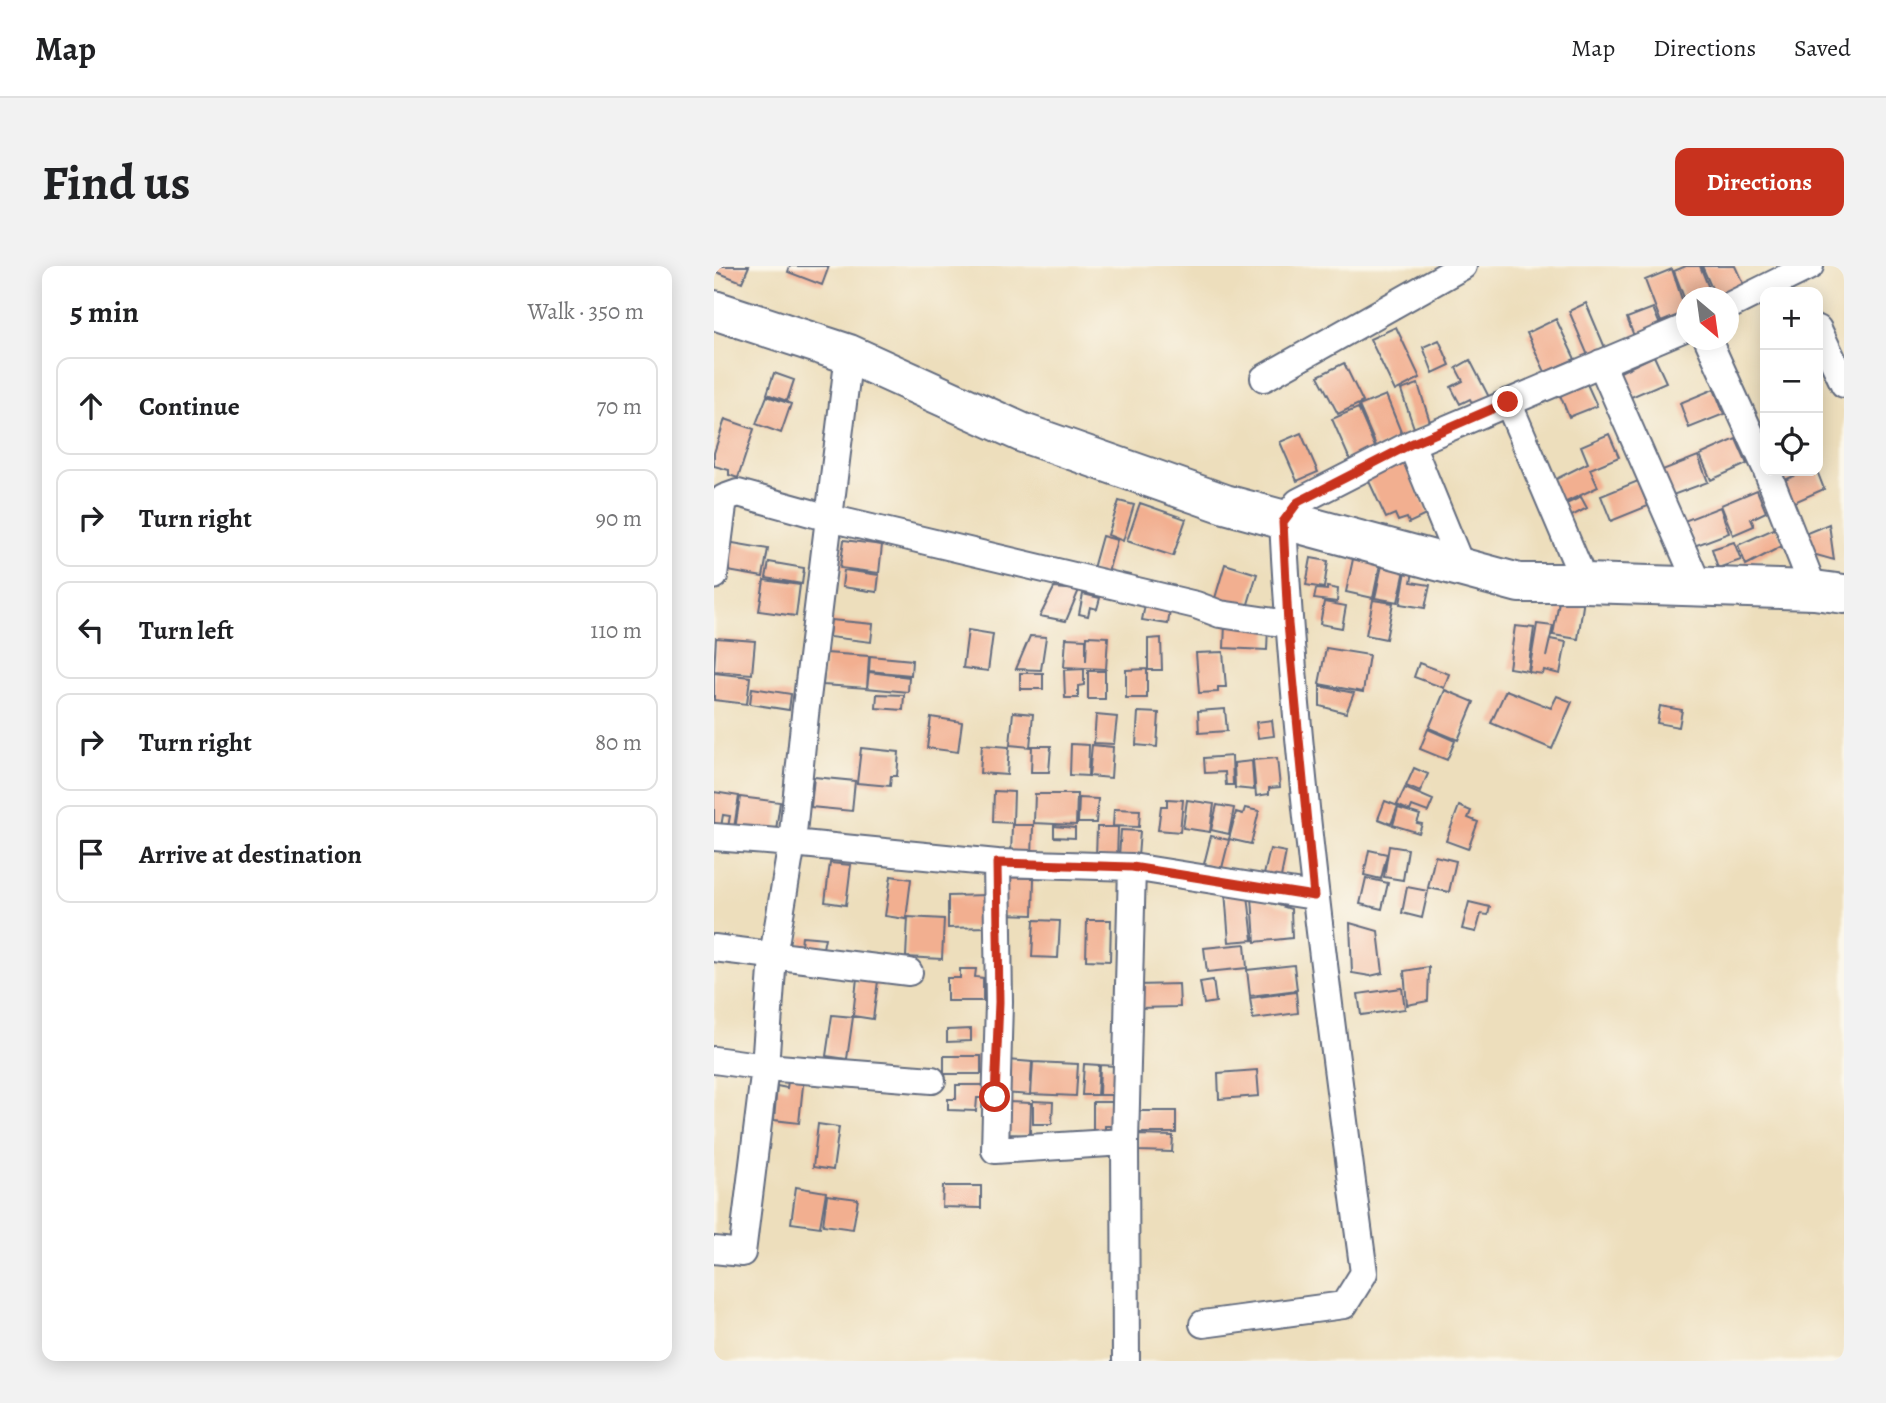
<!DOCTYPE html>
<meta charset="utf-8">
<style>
body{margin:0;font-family:Alegreya,serif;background:#f2f2f2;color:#202124}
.controls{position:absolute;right:21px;top:21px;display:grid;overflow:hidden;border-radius:14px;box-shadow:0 4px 18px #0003}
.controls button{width:63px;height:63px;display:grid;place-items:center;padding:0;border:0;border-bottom:2px solid #e0e0e0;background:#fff;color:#202124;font:35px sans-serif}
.compass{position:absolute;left:962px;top:21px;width:63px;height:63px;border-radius:50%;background:#fff;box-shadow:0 4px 18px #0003;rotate:151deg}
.stop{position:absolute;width:21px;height:21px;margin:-16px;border:5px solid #c8321e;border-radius:50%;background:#fff}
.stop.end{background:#c8321e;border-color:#fff;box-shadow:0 2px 7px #0008}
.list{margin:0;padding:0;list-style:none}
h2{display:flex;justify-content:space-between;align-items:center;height:91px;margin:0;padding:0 28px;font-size:30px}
h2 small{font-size:23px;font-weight:400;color:#757577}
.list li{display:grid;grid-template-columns:46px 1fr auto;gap:21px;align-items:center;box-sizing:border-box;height:98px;margin:0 14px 14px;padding:0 14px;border:2px solid #e0e0e0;border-radius:14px}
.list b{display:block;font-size:26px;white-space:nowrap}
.list em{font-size:23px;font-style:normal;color:#757577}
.icon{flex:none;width:38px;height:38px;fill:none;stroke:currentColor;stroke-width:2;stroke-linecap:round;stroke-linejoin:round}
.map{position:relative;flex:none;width:1130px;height:1095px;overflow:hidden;border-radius:14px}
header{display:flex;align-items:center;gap:42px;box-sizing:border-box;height:98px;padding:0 35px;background:#fff;border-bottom:2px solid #e0e0e0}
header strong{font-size:33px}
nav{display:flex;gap:38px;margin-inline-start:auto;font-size:24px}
.intro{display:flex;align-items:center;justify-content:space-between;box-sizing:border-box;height:168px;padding:0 42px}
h1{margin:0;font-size:49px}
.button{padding:18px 32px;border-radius:14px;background:#c8321e;color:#fff;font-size:24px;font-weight:700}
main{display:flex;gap:42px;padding:0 42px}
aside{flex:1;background:#fff;border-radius:14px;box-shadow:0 4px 18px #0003}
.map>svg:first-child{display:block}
.building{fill:#f2af90}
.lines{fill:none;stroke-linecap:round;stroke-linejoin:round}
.street-casing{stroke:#646c7f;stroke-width:30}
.secondary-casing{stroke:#646c7f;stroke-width:42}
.street{stroke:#fff;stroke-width:26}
.secondary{stroke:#fff;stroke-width:38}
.route{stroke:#c8321e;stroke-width:9}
</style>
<header>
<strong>Map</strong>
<nav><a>Map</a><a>Directions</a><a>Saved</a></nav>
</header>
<div class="intro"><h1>Find us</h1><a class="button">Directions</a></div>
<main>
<aside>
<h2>5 min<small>Walk · 350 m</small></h2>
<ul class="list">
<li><svg class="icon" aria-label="ahead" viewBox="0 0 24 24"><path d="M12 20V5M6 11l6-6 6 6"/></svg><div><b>Continue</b></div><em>70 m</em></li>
<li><svg class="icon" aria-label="right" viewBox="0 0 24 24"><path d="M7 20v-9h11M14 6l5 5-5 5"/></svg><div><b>Turn right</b></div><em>90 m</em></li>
<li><svg class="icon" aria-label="left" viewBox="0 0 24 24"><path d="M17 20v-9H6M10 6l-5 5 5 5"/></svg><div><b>Turn left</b></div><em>110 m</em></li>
<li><svg class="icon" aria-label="right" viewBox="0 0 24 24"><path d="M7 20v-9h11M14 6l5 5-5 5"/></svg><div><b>Turn right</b></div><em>80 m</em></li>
<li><svg class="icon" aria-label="arrive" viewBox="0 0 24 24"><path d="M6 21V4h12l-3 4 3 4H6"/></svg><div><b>Arrive at destination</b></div></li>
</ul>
</aside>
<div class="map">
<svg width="1130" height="1095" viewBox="0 0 1130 1095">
<rect width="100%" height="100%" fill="#fbf7ec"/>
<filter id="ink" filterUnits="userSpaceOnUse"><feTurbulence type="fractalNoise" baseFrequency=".0143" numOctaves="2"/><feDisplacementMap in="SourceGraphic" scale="14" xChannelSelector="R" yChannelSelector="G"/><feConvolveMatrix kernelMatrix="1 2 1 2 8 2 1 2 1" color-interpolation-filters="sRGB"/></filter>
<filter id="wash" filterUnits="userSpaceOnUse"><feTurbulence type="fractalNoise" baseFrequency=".00686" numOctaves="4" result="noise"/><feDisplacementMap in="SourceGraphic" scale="28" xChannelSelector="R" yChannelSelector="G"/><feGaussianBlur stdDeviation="1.57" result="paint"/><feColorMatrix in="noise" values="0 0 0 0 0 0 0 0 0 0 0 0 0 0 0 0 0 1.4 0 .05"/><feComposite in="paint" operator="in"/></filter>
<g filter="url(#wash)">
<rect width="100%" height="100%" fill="#eddebc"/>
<g id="blocks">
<path class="building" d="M0,0H35L28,16L0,5Z
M76,0H115L108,19L74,6Z
M972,0H986L999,32H972V37L960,5Z
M988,0H1021L1032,24L1014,32H1002Z
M958,3L972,46L947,56L931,14Z
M872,37L892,84L875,92L855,45Z
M939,42L946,59L920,70L913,52Z
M842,53L861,93L831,106L813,67Z
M682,61L706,112L681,125L656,73Z
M725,74L736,99L719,107L709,81Z
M940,90L952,116L915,132L904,107Z
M756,94L777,135L761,143L756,133L746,138L737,121L749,115L742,102Z
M630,97L649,136L624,148L604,110Z
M60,107L80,114L73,135L53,128Z
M704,118L716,156L700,162L687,124Z
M873,118L883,140L855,151L846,129Z
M1000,123L1010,148L975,162L966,137Z
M672,129L689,171L663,182L645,140Z
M53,130L77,138L67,167L42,158Z
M644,142L662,183L636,194L618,153Z
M11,153L40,163L24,212L15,209V204L0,200V187Z
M587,167L604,206L583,215L566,176Z
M895,168L905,191L876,203L884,221L848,238L838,215L874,197L867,180Z
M1022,173L1033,198L997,214L986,189Z
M984,190L994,216L956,230L946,205Z
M690,195L714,248L695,257L693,252L684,255L681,248L672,252L653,211Z
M1091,205H1103L1110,223L1074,239L1064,217Z
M924,215L934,240L897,255L887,230Z
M1043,224L1052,246L1037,253L1040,260L1019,269L1007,239Z
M867,231L873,242L856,251L850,239Z
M405,235L420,239L409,275L394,269Z
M426,237L472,253L459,290L413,275Z
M1006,241L1015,267L980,280L970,255Z
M1115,258L1120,294L1095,287L1088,269Z
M1062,262L1070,279L1032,299L1024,279Z
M388,270L403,274L393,310L378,306Z
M130,274L168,279L165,307L126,302Z
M13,276L54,283L49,311L8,304Z
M1020,276L1027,294L1004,302L998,283Z
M597,292L614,295L610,322L592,319Z
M639,293L666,298L659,332L632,326Z
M55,296L90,302L88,318L52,312Z
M511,298L543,308L531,348L499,339Z
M668,299L691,304L684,336L661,332Z
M130,304L165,309L163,326L128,321Z
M692,305L699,306L697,316L716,319L711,342L686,338Z
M50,314L86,319L82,350L45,345Z
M613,321L624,323L623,336L600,333L602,323L613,324Z
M340,322L365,324L352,355L326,350Z
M369,328L386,332L383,343L376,341L374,350L365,348Z
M846,330L870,333L864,373L839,369Z
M432,334L457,338L454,358L428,354Z
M659,334L679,337L672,373L652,369Z
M610,336L632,340L628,362L606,358Z
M117,354L159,358L157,376L115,371Z
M511,358L554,360L553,384L510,382Z
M823,358L839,360L832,391L836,373L852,376L846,408L830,404L829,408L815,406Z
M801,360L820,362L814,405L795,402Z
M254,364L279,368L274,405L249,402Z
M316,370L332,371L327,404L302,403Z
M373,370L394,371L392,403L350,401L352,372L372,373V395Z
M2,372L41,375L38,408L0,405Z
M447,372L448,404H434V373Z
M612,382L655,389L649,426L605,418Z
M509,386L512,421H504V426L485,427L482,387Z
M111,387L155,390L153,422L109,419Z
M156,390L198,394L197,409L155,405Z
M705,397L735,408L730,422L700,411Z
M370,403V419L364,420V432H351L350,404Z
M433,403V432H412V404Z
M374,405H391V433H374Z
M155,406L195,411L194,426L153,422Z
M0,407L36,411L33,438L0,434Z
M306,407H329V423H306Z
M606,420L640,427L632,447L606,440Z
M38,422L77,428L75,444L36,438Z
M731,424L760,436L744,474L715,462Z
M792,424L837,442L843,430L858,436L838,483L777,457Z
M163,428L190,429L189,444L162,442Z
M946,440L968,444L965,461L943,457Z
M511,443L513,465L485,467L484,445Z
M299,446L319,448L316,481L296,479Z
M424,446L445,447L443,481L422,479Z
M382,449L403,451L400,478L380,477Z
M217,451L248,456L244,486L213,482Z
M558,454L560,470L544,472L542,456Z
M714,463L741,475L733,494L706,483Z
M357,478L375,479L374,510L356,509Z
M268,479L295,481L293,509L266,507Z
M378,479L399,481L397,512L375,510Z
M318,480H337L335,506H317Z
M147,482L185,486L183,510H177L176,520L143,517Z
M518,490L519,519H512L511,506L491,507L490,492Z
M563,492L566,521L555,522V528L542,530L539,494Z
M538,495L540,524L521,522L520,497Z
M700,502L714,508L706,526L692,520Z
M100,511L141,515L138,545L97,541Z
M691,522L719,534L714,546L698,540L696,545L683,539Z
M280,525L300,526L299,557L279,556Z
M0,526L25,530L20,562L14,561L16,550L9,549L7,561L0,560Z
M321,528H363L362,559L320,557Z
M26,531L66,536L62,564L21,563Z
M365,532L384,533L382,557H364Z
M453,533L469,534L466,566L444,564L447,540H453Z
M473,534L500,538L496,566L469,562Z
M671,535L684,540L677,558L664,553Z
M503,539L520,542L515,568L497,564Z
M745,540L757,545L754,552L764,556L754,583L732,575Z
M531,542L545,545L537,578L515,573L522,546L529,548Z
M684,542L706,549L703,557L708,558L705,567L679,559Z
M400,543L426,544L425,561L399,560Z
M298,559H319L318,592L297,591Z
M340,560L361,562V572L340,571Z
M383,561H404L403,592L382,591Z
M407,564L426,565L424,591L405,590Z
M497,570L515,574L508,602L490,598Z
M675,580L694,583L689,614L670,611Z
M556,583L572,586L566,616L549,613Z
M655,584L673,588L667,613L650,609Z
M721,590L742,595L735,626L714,622Z
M116,597L137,599L132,639L111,636Z
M177,610L197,613L192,653L171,650Z
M289,611L320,612L319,649L288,648Z
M652,612L674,617L668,643L646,638Z
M693,621L714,625L708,652L688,647Z
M511,625L534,629L539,674L515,676Z
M274,629V661L234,662V630Z
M538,631L577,643L578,672L541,676Z
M755,636L776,641L774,649L767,648L762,666L748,663Z
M194,651L230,653L228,693L192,691Z
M320,654L346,655L344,692L318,691Z
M373,654H397L396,695L372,694Z
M636,657L664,665L669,707L656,710L638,707Z
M88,670L111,672L109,682L87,680Z
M531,678L533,702L493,706L490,682Z
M580,699L583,724L536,730L533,704Z
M715,701L714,735L693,739L690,705Z
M246,703H262L261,711L269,712V735H233V712H246Z
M143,712L164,715L159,753L139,750Z
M499,714L502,736L490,738L486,716Z
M465,718L466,741L423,742L422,719Z
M688,722L691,743L647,749L644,728Z
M582,726L584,747L539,753L536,732Z
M118,749L139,751L133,793L112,790Z
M257,763V775L233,776V764Z
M230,790H267V808H230Z
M293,794L318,796L316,829L291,827Z
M319,796L364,798L362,830L317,828Z
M370,798L385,799L383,829H368Z
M386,799L402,800L401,829H385Z
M543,804L545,830L505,833L504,807Z
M75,809L90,810L85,857L60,854L63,820L73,822Z
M242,819H271L272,832H263L262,845L234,844V833H242Z
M319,835L339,836L338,858H319Z
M293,836L317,837L316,869L291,868Z
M379,836H399V860H391V867H379Z
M425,845H462V867H424Z
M104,858L125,861L119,904L99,901Z
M425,869L459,870L458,886L425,885Z
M229,920H267V942L228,941Z
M82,921L112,926L106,961L77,957Z
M113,929L144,933L139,963L109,959Z"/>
</g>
</g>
<g filter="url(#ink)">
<use href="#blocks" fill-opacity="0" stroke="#646c7f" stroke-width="2"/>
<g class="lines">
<defs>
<path id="street" d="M1015,40L1096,0
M1104,63L1130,118
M994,74L1051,200
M887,97L985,321
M550,112L749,0
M794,136L871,317
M697,178L747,300
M1053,205L1100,324
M0,310L10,232L24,227L115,252L482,339L506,348L574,358
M0,571L78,577L91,449L135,88
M283,597L418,601
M0,682L195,706
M0,794L51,801L218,814
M0,984L28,987L51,801L59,690L78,577L283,597L285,736L281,884L411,876
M489,1058L630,1039L650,1007C617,757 582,508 569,256L584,236L697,178L973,61
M412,1095L411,876L418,601L600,630"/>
<path id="secondary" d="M0,44L135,88L309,167L511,238L805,317H871L1100,324L1130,328"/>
</defs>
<use href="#street" class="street-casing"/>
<use href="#secondary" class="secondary-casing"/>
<use href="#street" class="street"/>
<use href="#secondary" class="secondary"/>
</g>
</g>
<g class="lines" filter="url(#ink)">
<path class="route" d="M281,831L285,736L283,597L418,601L600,630L574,358L569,256L584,236L697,178L794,136"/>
</g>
</svg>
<div class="controls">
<button>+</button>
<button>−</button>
<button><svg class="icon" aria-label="locate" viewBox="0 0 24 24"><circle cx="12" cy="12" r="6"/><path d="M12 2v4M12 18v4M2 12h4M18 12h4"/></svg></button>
</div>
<svg class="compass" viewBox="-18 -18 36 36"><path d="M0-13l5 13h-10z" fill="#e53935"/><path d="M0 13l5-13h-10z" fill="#757577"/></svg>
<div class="stop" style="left:281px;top:831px"></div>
<div class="stop end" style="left:794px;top:136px"></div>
</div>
</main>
